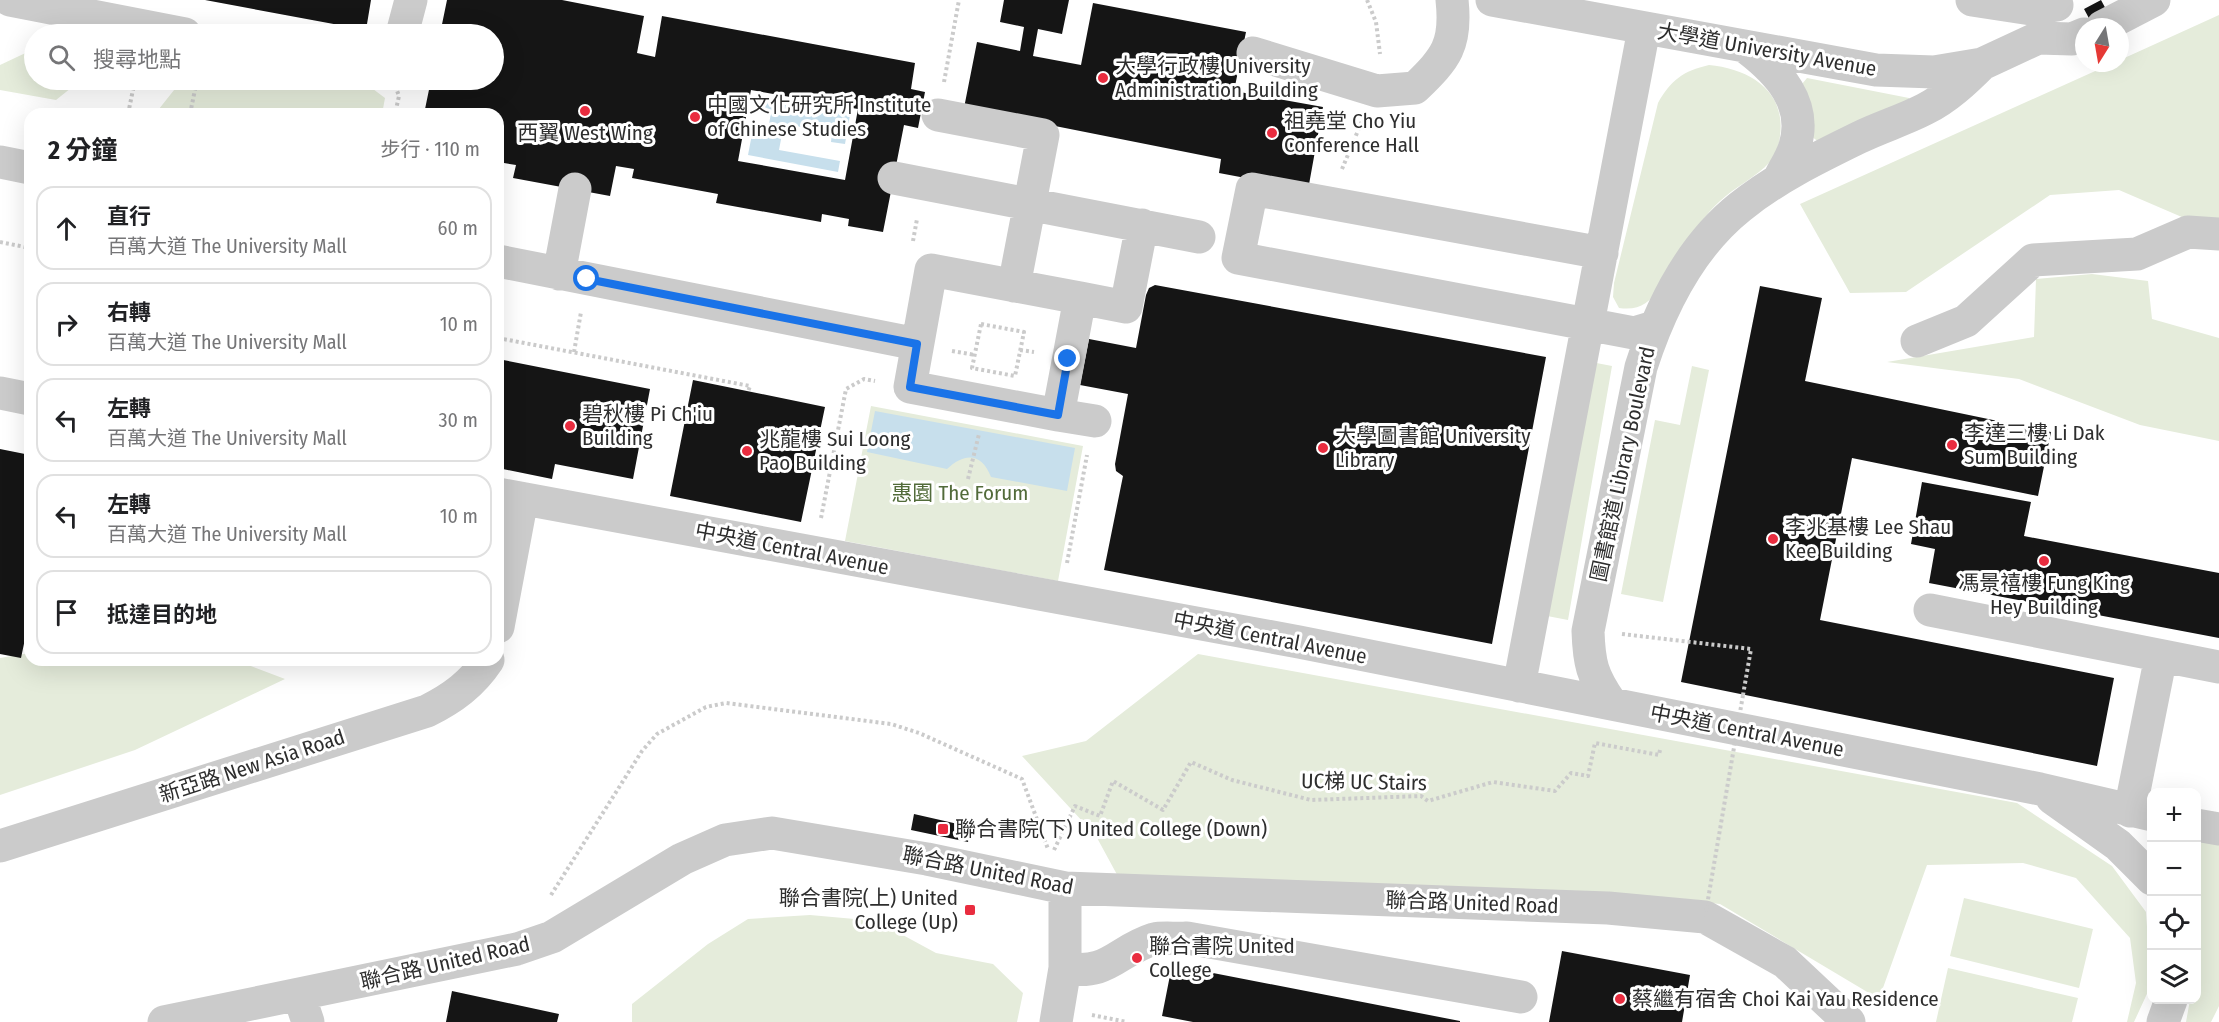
<!DOCTYPE html>
<html lang="zh-TW">
<meta charset="utf-8">
<style>
body{margin:0;font-family:"Fira Sans Condensed","Noto Sans TC",sans-serif;background:#f2f2f2;color:#202124}
.controls{position:absolute;right:18px;bottom:18px;display:grid;overflow:hidden;border-radius:12px;box-shadow:0 6px 24px #0002}
.controls button{width:54px;height:54px;display:grid;place-items:center;padding:0;border:0;border-bottom:2px solid #e0e0e0;background:#fff;color:#202124;font:30px sans-serif}
.compass{position:absolute;left:2075px;top:18px;width:54px;height:54px;border-radius:50%;background:#fff;box-shadow:0 6px 24px #0002;rotate:191deg}
.stop{position:absolute;width:18px;height:18px;margin:-14px;border:4px solid #1a73e8;border-radius:50%;background:#fff}
.stop.end{background:#1a73e8;border-color:#fff;box-shadow:0 2px 6px #0008}
.list{margin:0;padding:0;list-style:none}
h2{display:flex;justify-content:space-between;align-items:center;height:78px;margin:0;padding:0 24px;font-size:26px}
h2 small{font-size:20px;font-weight:400;color:#757577}
.list li{display:grid;grid-template-columns:39px 1fr auto;gap:18px;align-items:center;box-sizing:border-box;height:84px;margin:0 12px 12px;padding:0 12px;border:2px solid #e0e0e0;border-radius:18px}
.list b{display:block;font-size:22px;white-space:nowrap}
.list p{margin:0;font-size:20px;white-space:nowrap;color:#757577}
.list em{font-size:20px;font-style:normal;color:#757577}
.icon{flex:none;width:33px;height:33px;fill:none;stroke:currentColor;stroke-width:2;stroke-linecap:round;stroke-linejoin:round}
.map{position:relative;flex:none;width:2219px;height:1022px;overflow:hidden}
.search{position:absolute;background:#fff;box-shadow:0 6px 24px #0002;left:24px;top:24px;width:480px;height:66px;display:flex;align-items:center;gap:15px;box-sizing:border-box;padding:0 21px;border-radius:33px;color:#757577;font-size:22px}
.panel{position:absolute;background:#fff;box-shadow:0 6px 24px #0002;left:24px;top:108px;width:480px;height:558px;border-radius:18px}
.map>svg:first-child{display:block}
.green{fill:#e5ecdb}
.water{fill:#c7dfec}
.building{fill:#151515;fill-rule:evenodd}
.lines{fill:none;stroke-linecap:round;stroke-linejoin:round}
.path{stroke:#cbcbcb;stroke-width:4;stroke-dasharray:3 3;stroke-linecap:butt}
.minor{stroke:#cbcbcb;stroke-width:33}
.path-bridge{stroke:#cbcbcb;stroke-width:4;stroke-dasharray:3 3;stroke-linecap:butt}
.route{stroke:#1a73e8;stroke-width:8}
.poi-dot{fill:#e92c3f;stroke:#fff;stroke-width:2}
.labels{text-anchor:middle;dominant-baseline:central;stroke-width:6;stroke-linejoin:round;paint-order:stroke}
.street-label{font-size:21px;fill:#2e2e2e;stroke:#fff}
.poi-label{font-size:21px;fill:#2e2e2e;stroke:#fff;text-anchor:start}
.park-label{font-size:21px;fill:#526b3a;stroke:#fff}
</style>
<div class="map">
<svg width="2219" height="1022" viewBox="0 0 2219 1022">
<rect width="100%" height="100%" fill="#fff"/>
<path class="green" d="M2219,15V233L2119,190L2050,195L1906,292L1850,293L1800,204L2113,63H2120V60Z
M34,49V80H81L56,100L0,90V65Z
M1709,65C1749,69 1786,90 1780,136C1779,145 1776,155 1770,162C1756,177 1735,187 1720,201C1705,214 1694,233 1682,248C1661,273 1660,314 1619,308L1613,297L1614,283L1658,103C1671,80 1683,71 1709,65Z
M1807,78L1909,98V101L1820,143L1811,136L1802,84Z
M182,80H361L385,98L382,114H155Z
M2092,274L2148,281L2152,319L2219,338V441L2140,425L2019,379L1887,362L2034,337L2036,279Z
M1586,361L1612,366L1568,620L1542,615Z
M1692,366L1709,370L1663,602L1621,594L1655,420L1680,425Z
M871,406L1083,446L1058,581L845,541Z
M30,653V660H235L285,679L135,750L0,795V658Z
M1198,654L2017,803L2112,866L2146,912L2151,985L2134,1022H2127L2136,983L2130,938L2076,878L2023,863L1927,865L1879,999L1720,904L1601,892L1127,893L1096,836L1022,756L1086,741Z
M2197,839L2219,845V1006L2211,1022H2186L2190,1000H2196Z
M1964,898L2093,929L2079,988L1950,956Z
M810,915L877,921L936,953L993,964L1023,993L1017,1022H632V1004L708,944L748,919Z
M1948,968L2078,998L2072,1022H1936Z"/>
<path class="water" d="M759,98L850,115L845,144L831,142L832,133L785,124L784,127L769,124L771,113L757,110Z
M768,131L782,134L779,150L840,161L838,172L748,155L752,134L766,137Z
M875,411L1075,448L1067,491L991,477C982,453 965,452 947,469L867,452Z"/>
<path class="building" d="M205,0H371L366,30Z
M447,0H562L644,16L637,53L655,57L662,16L915,63L911,89L925,92L918,128L904,125L883,232L848,226L849,219L822,214L821,222L716,203L718,194L632,178L634,169L616,166L610,196L513,178L516,165L498,162V114H424L431,80H494V34H440ZM751,90L858,109L845,180L738,161Z
M1004,0H1069L1062,34L1038,29L1033,56L1081,65L1093,3L1246,32L1234,91L1323,107L1308,190L1219,173L1221,159L964,108L977,42L1020,51L1024,27L1000,22Z
M2101,0L2108,13L2091,22L2084,9Z
M1155,285L1546,357L1492,644L1104,570L1123,476L1116,471L1115,464L1128,394L1080,385L1089,339L1136,348L1146,295L1149,288Z
M1760,286L1822,298L1805,381L2051,432L2038,496L1852,458L1820,620L2114,678L2097,766L1681,682Z
M498,359L650,389L633,479L555,464L552,479L498,468Z
M693,380L825,407L801,522L670,496Z
M0,449L30,455V615L21,658L0,654Z
M1922,482L2031,502L2024,536L2219,573V638L1929,583L1935,549L1911,544Z
M914,814L971,827L968,842L911,830Z
M1562,951L1690,975L1682,1022H1549Z
M1172,965L1460,1021V1022H1193L1162,1016Z
M452,991L559,1014L557,1022H446Z"/>
<g class="lines">
<path class="path" d="M1367,0L1376,22L1380,54
M393,80L399,96L395,114
M944,82L959,0
M128,114L135,80
M190,114L197,80
M1342,169L1362,121
M913,241L917,219
M0,242L30,248
M981,324L1024,332L1015,376L972,368Z
M498,338L750,386L748,392
M1020,350L1034,352
M952,351L975,355
M574,352L581,312
M968,479L979,434
M821,518L846,389L864,379L875,381
M1067,563L1087,455
M1622,634L1751,649L1743,695
M1054,850L1075,806L1100,816L1113,781L1163,810L1191,762L1232,780L1311,800L1421,796L1428,801L1493,782L1555,791L1571,773L1588,776L1595,743L1659,755L1660,750
M551,895L642,751L657,734L706,707L726,703L891,724L919,733L1022,779L1048,849
M1092,1015L1127,1022"/>
<path class="minor" d="M10,0L185,34
M1492,0L1876,70L1934,72L1982,64L2038,38L2072,39L2084,34
M1972,0L2031,9L2057,5
M2102,27L2154,0
M402,34L411,0
M1748,49C1778,72 1808,103 1795,146C1792,157 1784,169 1779,179
M1253,53L1377,91L1415,88C1446,58 1457,45 1452,0
M938,115L1043,135L1014,286
M0,162L30,168
M894,178L1199,237
M1602,253L1252,189L1238,258L1634,333L1654,327
M498,261L917,344
M931,270L1080,298L1058,415L910,387Z
M559,274L575,189
M1080,298L1126,307L1142,225
M1917,341L1966,321L2033,260L2137,254L2188,232L2219,234
M0,393L30,399
M1058,415L1095,421
M498,494L1299,642L2040,789L2152,815
M1930,610L2219,667
M498,627L522,499
M1519,686L1644,29
M1611,703C1592,676 1589,663 1588,631L1641,367C1660,308 1691,246 1740,207C1776,178 1817,158 1858,138C1880,127 1904,120 1925,109C1947,98 1965,81 1982,64
M2052,798L2118,845L2152,879
M2130,811L2161,656
M2196,825L2219,829
M0,846L427,711C453,698 472,684 488,660
M1065,968C1109,976 1116,951 1154,939C1163,937 1177,939 1187,938L1521,997
M299,995L308,1022
M164,1022L517,949L552,937L682,859L725,840L772,833L927,859L1065,888L1608,908L1705,917L1785,962L1849,1022
M1056,1022L1065,968V888
M2163,1022L2171,1000"/>
<path class="path-bridge" d="M1705,917L1743,695"/>
</g>
<g class="lines">
<path class="route" d="M587,279L917,344L910,387L1058,415L1068,359"/>
</g>
<g class="poi-dot">
<circle cx="1103" cy="78" r="6"/>
<circle cx="585" cy="111" r="6"/>
<circle cx="695" cy="117" r="6"/>
<circle cx="1272" cy="133" r="6"/>
<circle cx="570" cy="426" r="6"/>
<circle cx="1952" cy="445" r="6"/>
<circle cx="1323" cy="448" r="6"/>
<circle cx="747" cy="451" r="6"/>
<circle cx="1773" cy="539" r="6"/>
<circle cx="2044" cy="561" r="6"/>
<rect x="937" y="823" width="12" height="12" rx="3"/>
<rect x="964" y="904" width="12" height="12" rx="3"/>
<circle cx="1137" cy="958" r="6"/>
<circle cx="1620" cy="999" r="6"/>
</g>
<g class="labels">
<g class="street-label">
<text transform="translate(1767 50) rotate(10)">大學道 University Avenue</text>
<text transform="translate(1623 464) rotate(-78)">圖書館道 Library Boulevard</text>
<text transform="translate(792 549) rotate(11)">中央道 Central Avenue</text>
<text transform="translate(1270 638) rotate(11)">中央道 Central Avenue</text>
<text transform="translate(1747 731) rotate(11)">中央道 Central Avenue</text>
<text transform="translate(252 766) rotate(-18)">新亞路 New Asia Road</text>
<text transform="translate(1364 782) rotate(1)">UC梯 UC Stairs</text>
<text transform="translate(988 871) rotate(11)">聯合路 United Road</text>
<text transform="translate(1472 903) rotate(2)">聯合路 United Road</text>
<text transform="translate(445 963) rotate(-13)">聯合路 United Road</text>
</g>
<g class="poi-label">
<text x="1115" y="66">大學行政樓 University<tspan x="1115" dy="24">Administration Building</tspan></text>
<text x="707" y="105">中國文化研究所 Institute<tspan x="707" dy="24">of Chinese Studies</tspan></text>
<text x="1284" y="121">祖堯堂 Cho Yiu<tspan x="1284" dy="24">Conference Hall</tspan></text>
<text x="585" y="133" text-anchor="middle">西翼 West Wing</text>
<text x="582" y="414">碧秋樓 Pi Ch'iu<tspan x="582" dy="24">Building</tspan></text>
<text x="1964" y="433">李達三樓 Li Dak<tspan x="1964" dy="24">Sum Building</tspan></text>
<text x="1335" y="436">大學圖書館 University<tspan x="1335" dy="24">Library</tspan></text>
<text x="759" y="439">兆龍樓 Sui Loong<tspan x="759" dy="24">Pao Building</tspan></text>
<text x="1785" y="527">李兆基樓 Lee Shau<tspan x="1785" dy="24">Kee Building</tspan></text>
<text x="2044" y="583" text-anchor="middle">馮景禧樓 Fung King<tspan x="2044" dy="24">Hey Building</tspan></text>
<text x="955" y="829">聯合書院(下) United College (Down)</text>
<text x="958" y="898" text-anchor="end">聯合書院(上) United<tspan x="958" dy="24">College (Up)</tspan></text>
<text x="1149" y="946">聯合書院 United<tspan x="1149" dy="24">College</tspan></text>
<text x="1632" y="999">蔡繼有宿舍 Choi Kai Yau Residence</text>
</g>
<g class="park-label">
<text x="960" y="493">惠園 The Forum</text>
</g>
</g>
</svg>
<div class="controls">
<button>+</button>
<button>−</button>
<button><svg class="icon" aria-label="locate" viewBox="0 0 24 24"><circle cx="12" cy="12" r="6"/><path d="M12 2v4M12 18v4M2 12h4M18 12h4"/></svg></button>
<button><svg class="icon" aria-label="layers" viewBox="0 0 24 24"><path d="M12 4l9 5-9 5-9-5zM3 14l9 5 9-5"/></svg></button>
</div>
<svg class="compass" viewBox="-18 -18 36 36"><path d="M0-13l5 13h-10z" fill="#e53935"/><path d="M0 13l5-13h-10z" fill="#757577"/></svg>
<div class="stop" style="left:587px;top:279px"></div>
<div class="stop end" style="left:1068px;top:359px"></div>
<div class="search"><svg class="icon" aria-label="search" viewBox="0 0 24 24"><circle cx="10" cy="10" r="6"/><path d="M15 15l6 6"/></svg>搜尋地點</div>
<section class="panel">
<h2>2 分鐘<small>步行 · 110 m</small></h2>
<ul class="list">
<li><svg class="icon" aria-label="ahead" viewBox="0 0 24 24"><path d="M12 20V5M6 11l6-6 6 6"/></svg><div><b>直行</b><p>百萬大道 The University Mall</p></div><em>60 m</em></li>
<li><svg class="icon" aria-label="right" viewBox="0 0 24 24"><path d="M7 20v-9h11M14 6l5 5-5 5"/></svg><div><b>右轉</b><p>百萬大道 The University Mall</p></div><em>10 m</em></li>
<li><svg class="icon" aria-label="left" viewBox="0 0 24 24"><path d="M17 20v-9H6M10 6l-5 5 5 5"/></svg><div><b>左轉</b><p>百萬大道 The University Mall</p></div><em>30 m</em></li>
<li><svg class="icon" aria-label="left" viewBox="0 0 24 24"><path d="M17 20v-9H6M10 6l-5 5 5 5"/></svg><div><b>左轉</b><p>百萬大道 The University Mall</p></div><em>10 m</em></li>
<li><svg class="icon" aria-label="arrive" viewBox="0 0 24 24"><path d="M6 21V4h12l-3 4 3 4H6"/></svg><div><b>抵達目的地</b></div></li>
</ul>
</section>
</div>
